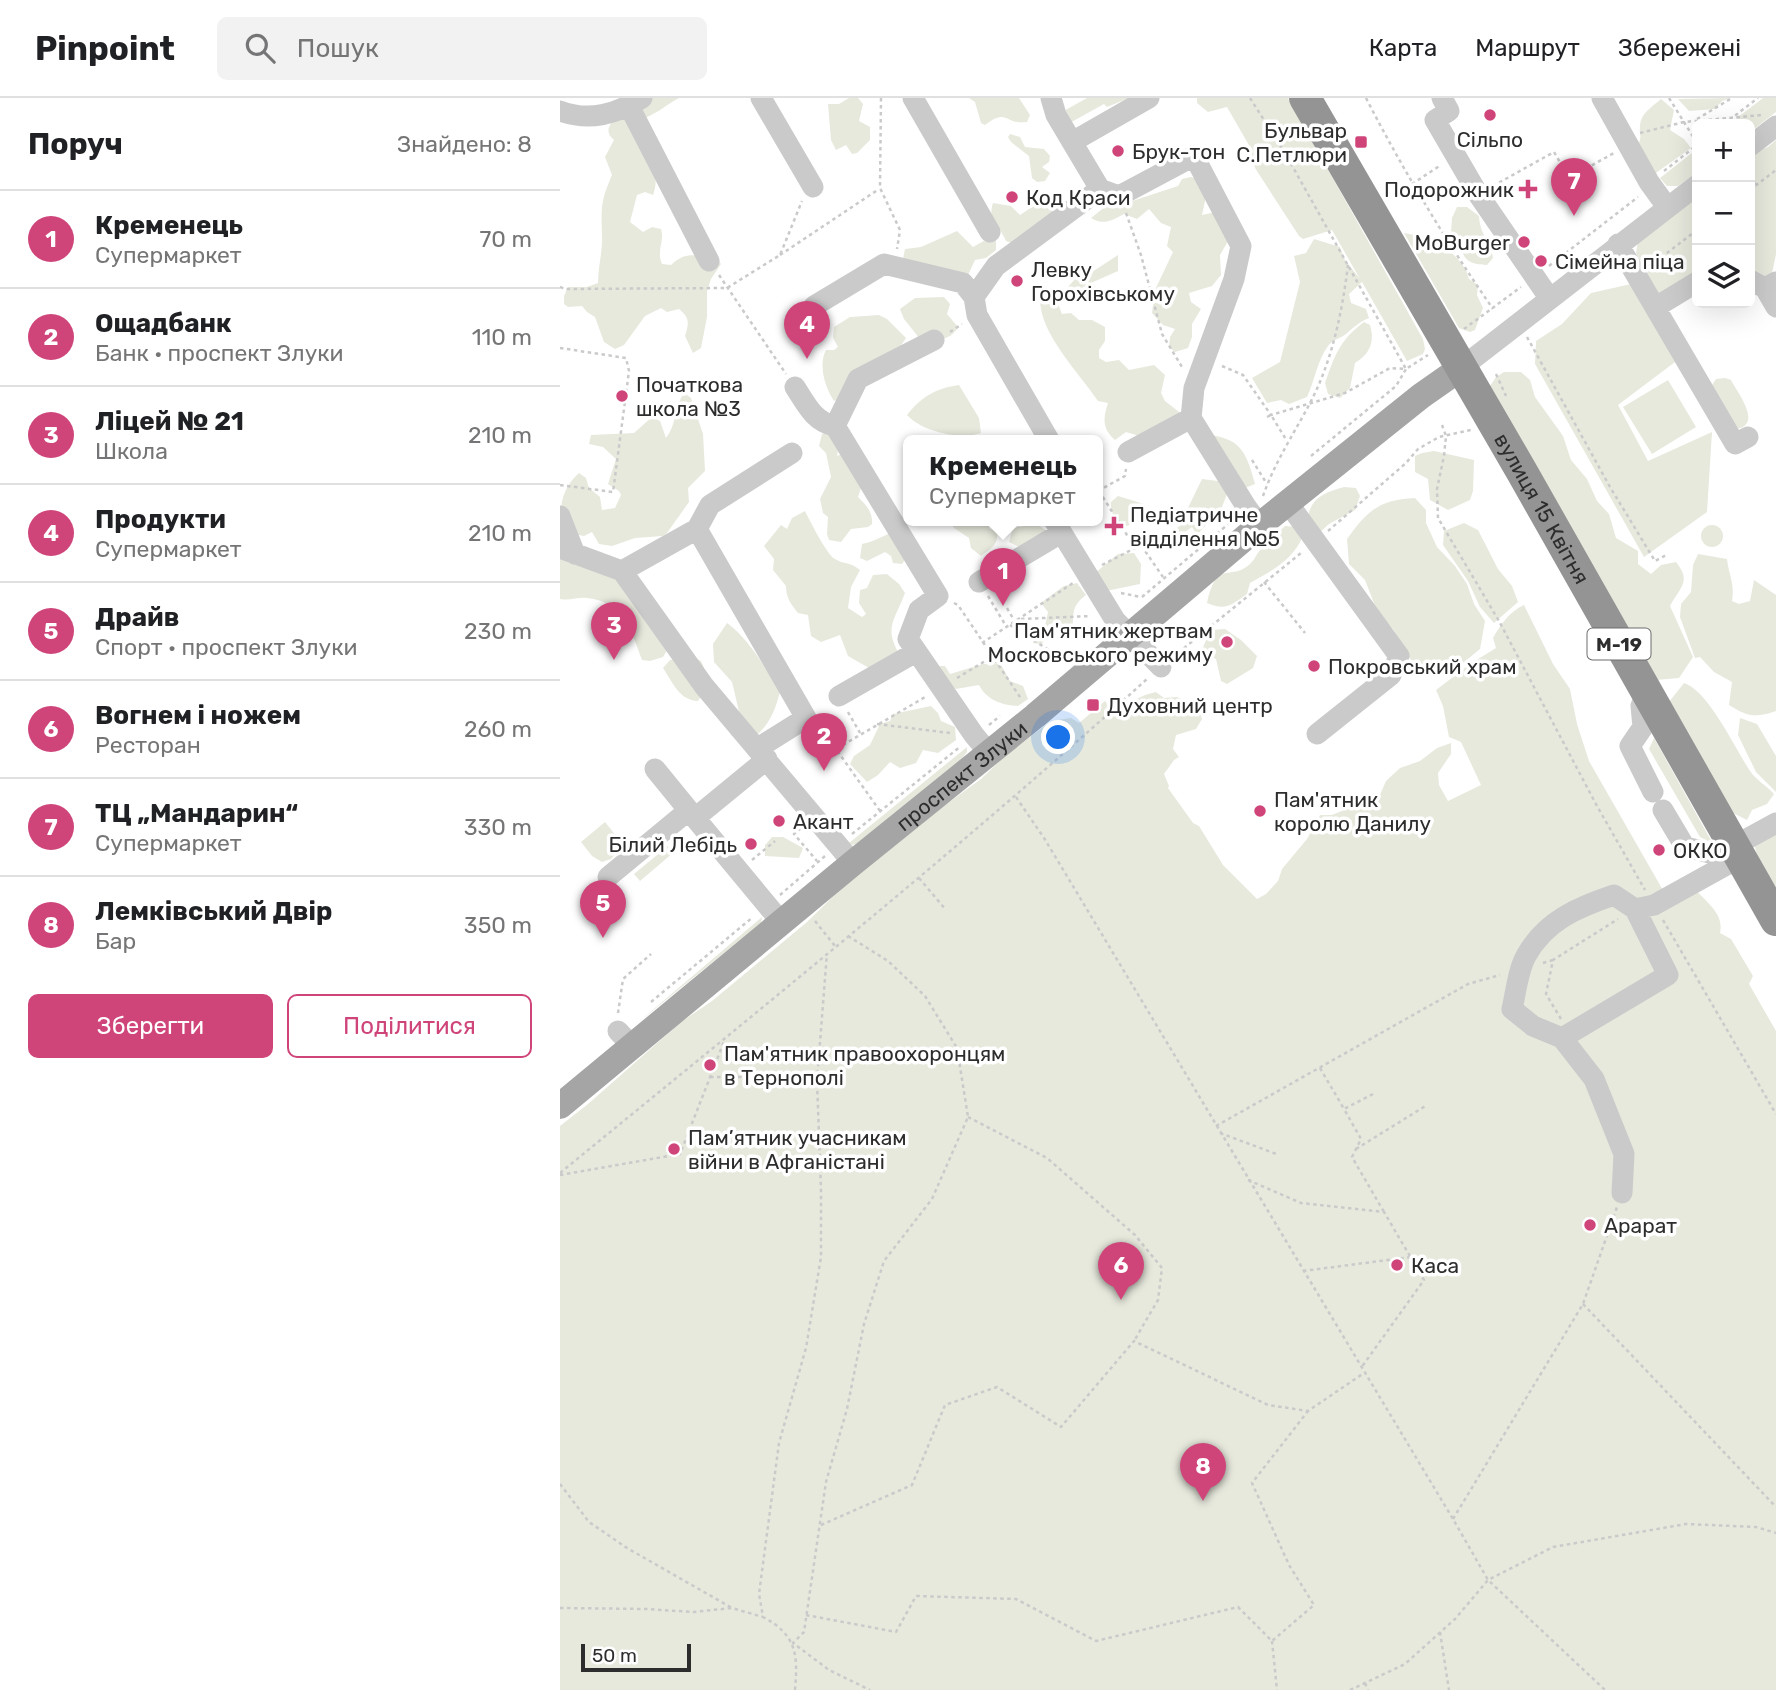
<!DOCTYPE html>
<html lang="uk">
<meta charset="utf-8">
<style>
body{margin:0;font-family:Rubik,sans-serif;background:#f2f2f2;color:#202124}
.controls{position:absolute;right:21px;top:21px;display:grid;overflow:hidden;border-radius:10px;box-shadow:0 7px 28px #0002}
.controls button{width:63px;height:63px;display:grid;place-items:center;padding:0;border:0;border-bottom:2px solid #e0e0e0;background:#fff;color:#202124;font:35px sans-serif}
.scale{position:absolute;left:21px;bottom:18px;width:110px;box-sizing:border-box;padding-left:7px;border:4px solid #2d2d2d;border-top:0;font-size:19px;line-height:24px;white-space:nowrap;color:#2d2d2d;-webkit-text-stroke:5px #fff;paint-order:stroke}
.you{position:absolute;left:499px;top:640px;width:24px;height:24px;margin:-18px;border:5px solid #fff;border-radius:50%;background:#1a73e8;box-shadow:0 0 0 10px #1a73e833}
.badge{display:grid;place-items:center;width:46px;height:46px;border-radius:50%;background:#cf457a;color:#fff;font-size:23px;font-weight:700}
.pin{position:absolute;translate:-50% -58px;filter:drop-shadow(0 2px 4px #0008)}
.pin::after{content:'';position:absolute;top:37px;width:24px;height:21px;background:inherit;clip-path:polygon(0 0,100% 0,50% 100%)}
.popup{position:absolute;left:343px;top:337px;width:200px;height:91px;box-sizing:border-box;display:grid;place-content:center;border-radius:10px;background:#fff;filter:drop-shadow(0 2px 5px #0005);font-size:23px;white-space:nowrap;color:#757577}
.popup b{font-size:26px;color:#202124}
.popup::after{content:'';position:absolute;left:50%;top:100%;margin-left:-14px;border:14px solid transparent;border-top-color:#fff}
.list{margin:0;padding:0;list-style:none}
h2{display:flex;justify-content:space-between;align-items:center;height:91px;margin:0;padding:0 28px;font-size:30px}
h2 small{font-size:23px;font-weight:400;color:#757577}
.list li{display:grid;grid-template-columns:46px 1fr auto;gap:21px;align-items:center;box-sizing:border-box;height:98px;padding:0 28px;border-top:2px solid #e0e0e0}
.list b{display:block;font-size:26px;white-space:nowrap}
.list p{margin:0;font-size:23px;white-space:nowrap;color:#757577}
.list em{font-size:23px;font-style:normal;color:#757577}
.actions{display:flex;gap:14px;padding:21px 28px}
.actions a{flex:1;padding:16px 0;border:2px solid #cf457a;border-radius:10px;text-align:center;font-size:24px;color:#cf457a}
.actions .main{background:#cf457a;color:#fff}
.icon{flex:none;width:38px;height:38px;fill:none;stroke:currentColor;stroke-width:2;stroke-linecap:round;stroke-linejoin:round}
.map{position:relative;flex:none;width:1216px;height:1592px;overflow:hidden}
header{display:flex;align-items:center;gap:42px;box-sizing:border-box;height:98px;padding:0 35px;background:#fff;border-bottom:2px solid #e0e0e0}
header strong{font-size:33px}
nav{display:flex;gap:38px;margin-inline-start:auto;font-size:24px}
.search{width:490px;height:63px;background:#f2f2f2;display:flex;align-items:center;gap:18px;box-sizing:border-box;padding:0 24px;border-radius:10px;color:#757577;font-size:26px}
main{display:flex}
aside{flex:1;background:#fff}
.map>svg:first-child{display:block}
.green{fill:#e7e9dd}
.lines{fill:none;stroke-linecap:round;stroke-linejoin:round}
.path{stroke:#cacaca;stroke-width:2.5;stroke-dasharray:3.5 3.5;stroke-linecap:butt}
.minor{stroke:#cacaca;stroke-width:21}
.major{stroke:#a5a5a5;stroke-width:26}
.highway{stroke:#949494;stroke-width:32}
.poi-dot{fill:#cf457a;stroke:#fff;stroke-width:2.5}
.labels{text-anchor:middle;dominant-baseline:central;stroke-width:7;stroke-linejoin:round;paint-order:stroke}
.shield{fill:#fff;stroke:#6c6c6c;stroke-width:2}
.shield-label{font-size:19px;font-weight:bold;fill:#2d2d2d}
.poi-label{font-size:21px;fill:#2d2d2d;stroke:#fff;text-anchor:start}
.street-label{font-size:21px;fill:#2d2d2d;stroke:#fff}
</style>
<header>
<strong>Pinpoint</strong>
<div class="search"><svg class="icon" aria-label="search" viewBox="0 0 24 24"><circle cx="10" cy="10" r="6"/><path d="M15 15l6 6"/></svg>Пошук</div>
<nav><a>Карта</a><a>Маршрут</a><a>Збережені</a></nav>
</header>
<main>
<aside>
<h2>Поруч<small>Знайдено: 8</small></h2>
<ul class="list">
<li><span class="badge">1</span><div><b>Кременець</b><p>Супермаркет</p></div><em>70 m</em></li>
<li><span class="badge">2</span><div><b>Ощадбанк</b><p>Банк · проспект Злуки</p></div><em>110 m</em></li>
<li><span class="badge">3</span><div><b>Ліцей № 21</b><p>Школа</p></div><em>210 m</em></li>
<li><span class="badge">4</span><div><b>Продукти</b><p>Супермаркет</p></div><em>210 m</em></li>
<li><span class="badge">5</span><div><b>Драйв</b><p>Спорт · проспект Злуки</p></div><em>230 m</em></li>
<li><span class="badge">6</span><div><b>Вогнем і ножем</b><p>Ресторан</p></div><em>260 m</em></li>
<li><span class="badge">7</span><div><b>ТЦ „Мандарин“</b><p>Супермаркет</p></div><em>330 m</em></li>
<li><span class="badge">8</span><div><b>Лемківський Двір</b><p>Бар</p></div><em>350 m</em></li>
</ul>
<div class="actions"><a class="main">Зберегти</a><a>Поділитися</a></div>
</aside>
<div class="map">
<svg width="1216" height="1592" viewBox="0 0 1216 1592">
<rect width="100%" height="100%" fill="#fff"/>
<path class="green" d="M91,0H119C106,7 99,14 85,20C89,40 101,79 93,97L85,94L77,97L70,124L83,134L92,129L101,131C105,144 96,152 102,166L111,167C127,152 134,159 155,158L161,166L151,181L147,193V219L141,250L133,255L125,238C129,225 130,220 119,211L107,214L101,210L85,218L64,247L55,251L44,244L35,219L27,214L22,208L8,209L4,206V198L8,189H27L38,185C38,169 43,152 42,136C41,109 41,102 52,77L45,59L54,42C33,25 77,8 91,0Z
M289,0H298L303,6L299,23L310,29V42L297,55L292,56L286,47L276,52L271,42L268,6H279Z
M409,0H459L470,17L467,24C444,27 448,9 425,27L421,25L415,4Z
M527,0H569L547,9L544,6L506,27L500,15Z
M637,0H728L863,241L865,251L863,256L847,263L802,184L789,196L791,205L806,211L809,220C799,224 794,229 786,236C781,240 772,242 768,248C757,263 755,282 747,299L729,306L721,302L707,305L692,280L720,264L740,184L734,158L746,155L754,141L780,149L785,162L800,181L772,132L743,141L739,138L695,70L690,49L667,9L648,14L637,5Z
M1171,0L1162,3L1155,11L1129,13L1118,1Z
M1203,0H1216V14L1190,34V26H1169Z
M1101,1L1114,12L1110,32L1124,41L1131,50L1093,77L1077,50C1083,36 1079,39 1080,27C1081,15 1093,8 1101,1Z
M450,36L460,39L465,49L484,51L490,58L489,64L482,69L490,75L485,83L477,84L472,80L469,58L451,44L448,39Z
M1216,42V156L1212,175L1190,197V56L1208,49Z
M1137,51V74L1118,88H1107L1100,80Z
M631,79L642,83L647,94L642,117L656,114L671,138L660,157L661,177L652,188L629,195L631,204L641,211L632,226V239L628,250L615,254L609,249L610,239L615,231L603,227L592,215L595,192L613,154L607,148L611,129L601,125L589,111L577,121L564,116C552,122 544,128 531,120L546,108H557L618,88L622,81Z
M1137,98V179L1104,198L1091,192L1087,174H1083L1076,155L1078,143Z
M487,99L496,102L490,119L452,145L446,143C439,126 427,124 433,105L451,108L460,117Z
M897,109H907L919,118C920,138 931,143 933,160L927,167C897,166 907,153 891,134L892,120Z
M397,133L413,149L429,140L436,143V152L426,160L415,162L408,177L343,161L345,151L361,149Z
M844,135L877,141L898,161L906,172L909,181L918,187L917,197L923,210L915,232L910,234L899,230Z
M558,157V173L531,185L541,193L539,205C538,205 527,206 526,206C513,202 512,195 498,206L502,216L511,215L519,222H532L545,229V243L539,252V260L546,264L559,262L569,272L594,267L605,277L601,295L605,303L619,314L618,324L579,338L566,334L555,342C542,331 543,320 548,305L538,303C519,275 479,235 480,200L507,190L516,180L532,174Z
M1071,186L1115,264L1058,307L1088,363L1152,334L1147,414L1084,459L975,266L976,243L1002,226L1031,195Z
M384,199L390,206L387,216L398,229C390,244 375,242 360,241L344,221L340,211L355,200Z
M319,217L327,221L346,240L338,252L282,300L274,303C265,289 258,267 266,252H274L278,249L273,240L274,229L290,219Z
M804,224L810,227C815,244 810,256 795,265L790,290L780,300L768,296L765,285C775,257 779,243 804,224Z
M944,274H961L970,282L975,299L1003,338L1011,362L1027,381L1037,403L1049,416L1056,440L1078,453V466L1091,476L1101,467L1116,464C1132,484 1120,489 1110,508L1133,559L1119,580L1096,582L930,288L936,279Z
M1165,280L1171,282C1177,294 1203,326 1177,331L1152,287L1156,281Z
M1108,282L1136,329L1092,356L1063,309Z
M399,287L419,320L421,335C401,342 362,334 347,317C361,299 376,290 399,287Z
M127,297L131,300L143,336L145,373L128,390L129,404L107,435L103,438L75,440L52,448L39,446L32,434L24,438L3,434L0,436C0,410 0,392 19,375L26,380L29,390L40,399L42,412L55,410L61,397L59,393L48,386L56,361L43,349L29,346L31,337L74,335L92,319L100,323L106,340C116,328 114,312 122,298Z
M270,333L278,352L277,358L284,355L301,390L298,399C306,407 313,414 312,426L308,429L291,431L281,444L269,442L267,436L268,419L263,415L260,401L271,379L266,355L259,348L262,336Z
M644,336C680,340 686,352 695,386L685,390Z
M874,353L914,362L913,393L910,402L888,412L870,402L868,381L855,374V358L862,355Z
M642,381L658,383L667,396L662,409L637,437L632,429L607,447L601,445L608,436L627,423L625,416Z
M784,389L796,390L800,398L795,412L769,426L758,436L747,425C749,401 762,395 784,389Z
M558,398L584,406L587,419L567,428C555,422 551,417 551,404Z
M855,400L866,412V425L877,449L895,468L907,486L914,506L925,523L920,551L887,578L859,576L833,531L819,518L805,482L789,466L787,441C808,412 819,402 855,400Z
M245,413C250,423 267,457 275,461C285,467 289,463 300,472L291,489L288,510L302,519L306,516L299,505L300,492L307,490L313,477L327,476L339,486L345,495C334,524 323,530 341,559L309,570L288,558L280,537L261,544L251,538L248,517L238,515C231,506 226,500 226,488L213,472L214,461L204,448L221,427L227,431L232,420Z
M390,422H424L430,431L437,433C439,447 431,450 421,458L411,450L409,440L394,430Z
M904,425L918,432L938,471L952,488L958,504L934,525L920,509L908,483L883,447L884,433Z
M477,426L489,435L463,451L449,444L453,430Z
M1141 438a11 11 0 1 1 22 0a11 11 0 1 1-22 0Z
M725,428L739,429L743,438C732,463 713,472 690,485L687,496C671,507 666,513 647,505C657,459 671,485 691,465C695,461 697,455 701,451C708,443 717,436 725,428Z
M331,435L346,460L342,466L333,465L331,458L325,454L307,463L300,460L302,446C313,444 320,439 331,435Z
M0,453L40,470L71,489L111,546L103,559L90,563L82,562C71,532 64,504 27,500C17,499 11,503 0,501Z
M574,455L581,466L580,486L546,493L535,475L558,456Z
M1138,456L1167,461C1169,478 1175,486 1172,503L1179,506L1190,503L1194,482L1216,497V613C1195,620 1188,619 1169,607L1172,584L1154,574L1140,559L1135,560L1120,519L1121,506L1131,494L1133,467Z
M517,485L526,497C514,506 513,512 513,527C499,527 488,532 482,546L473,545L476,535L485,528L488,514L481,505L504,488Z
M964,507L993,566L1010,591L1017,626L1029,663L1104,794L1132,786C1142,803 1165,813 1160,835L1171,841L1193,878L1189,886L1216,933V1592H0V1028L28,1006L121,924L152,903L247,824L288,784L377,713L421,681L445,658L491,623L511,620L519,625L545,603L556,618C567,606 580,597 596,594L604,600L617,599L638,608L642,621L636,631L616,637L613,651L619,659L614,662L604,676L609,688L608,690L633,725L639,728L663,767L697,801L706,796L718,783L722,771L747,741L760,717H772L789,710L816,706L826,683L840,670L860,663L877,650L891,645V656L878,675L879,687L888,703L921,687L901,644L889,639L883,608L876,592L910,566L936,550L933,540C941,526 949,514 964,507Z
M167,525C190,542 205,570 220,594C213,620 206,632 184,647L171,637L181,622L172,584L154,564L153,546Z
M665,531L681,542L697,558L693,570L667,586L661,583L656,561L646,557L643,549L651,532Z
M132,558L141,563L150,584L138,603C119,602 113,585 103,570L110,562Z
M440,565L450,583L463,588L468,601L458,608C441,607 427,602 419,587L396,591L381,581L375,568H385L390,576L423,566Z
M1124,585C1148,592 1176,652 1190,673C1196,682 1207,688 1214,696L1207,706L1192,712L1187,722L1157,707L1109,604Z
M371,608L378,615L381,623L395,629L396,642L378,655L363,652L356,665L340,670L330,664L318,677L307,684L290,666L294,658L310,647L320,626L330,623L333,616Z
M1180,620L1197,626L1216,658V694L1196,674L1178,637Z
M1094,640L1153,746L1140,739L1089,651Z
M407,649V654L400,663L298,745L293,747L289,745Z
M45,724L61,744L62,748L51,761L42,764L32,758L21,744Z
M1216,736V789L1198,763L1194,744Z
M212,739H223L243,750L239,760L205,758V747Z
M108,748L113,755L80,783L74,776Z
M202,819L201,825L75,927Z"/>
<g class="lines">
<path class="path" d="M321,0L320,90L340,132L337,151
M690,0L725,55L846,271L868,257
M806,0C844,74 886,143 933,211
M1109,0L1137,45
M1137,21L1172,0
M1164,26L1198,0
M1080,35L1124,24L1202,17
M1104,73L1137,47
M1190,79L1196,87
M852,86L881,67
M933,88L994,54L1009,80L1054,55
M1190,92L1216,72
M566,115L581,157L602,236L622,269
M220,157L319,91
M989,168L1078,99
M1090,168L1137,132
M159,177L226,276
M0,189L5,191L167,190L220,157L242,103
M904,231L961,189
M390,234L402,226
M967,239L1050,389L1095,463L1108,456
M0,250L66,260L69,273L53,394L0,387
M662,268L683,277L711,317L785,295L830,270L846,271
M936,276L946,298
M707,319L711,317L727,343
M882,327L886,338L884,358L877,391L878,420L939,523L1037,708L1085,792
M751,358L836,288L846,271
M692,362L707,386
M538,393L565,378L566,371
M539,393L567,437L581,447L603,479
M703,398C714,366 733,337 749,307C772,264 782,215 788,167
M768,433L846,365L858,351L879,339L911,332
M542,467L581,447
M704,484L745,535
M561,495L581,499
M428,498L446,528
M582,499L673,422
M394,505L398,507L462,602
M447,510L454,522
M461,521L531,518
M450,527L509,565
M422,545L513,485
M613,559L741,455
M397,580L432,559
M288,614L300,635
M261,626L276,651
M317,626L390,635
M429,627L440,618
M488,634L505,655
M456,699L484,740L893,1421L928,1482L1045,1592
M320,713L276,651L367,598
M241,730L234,736L257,763
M292,736L401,648
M114,748L121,756
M192,762L215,743
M359,780L386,812
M220,797L265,758
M1103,822L1216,1016
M255,823L275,848
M288,838L328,863L365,898L397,950L408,1019L372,1101L324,1163L304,1226L287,1311L266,1384L244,1534L233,1545L269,1572L310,1592
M983,865L993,862
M91,904L193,819
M58,915L63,881L91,856
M1001,921L986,896L993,862L1058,821
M760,970L784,1011
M150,979H188L255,983
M813,996L784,1011L801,1041L792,1059L824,1114
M408,1019L487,1060L575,1137L602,1170L598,1202L574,1243
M656,1028L908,886L940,877
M660,1035L719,1057
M796,1051L867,1007
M0,1075C198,913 397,753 587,581
M0,1077L120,1056L165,941
M688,1082L741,1105L824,1114L864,1182L801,1270
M743,1173L851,1159
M1023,1206L1216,1409
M0,1386L29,1424L67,1450L172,1510
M893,1421L1023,1206L1057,1109
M261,1427L352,1387L385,1307L437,1289L501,1329L574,1243L708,1307L748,1313L804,1275
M0,1510L86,1511L133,1514L172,1510L203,1519
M246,1517L336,1534L356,1498L456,1501L536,1543L678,1509L712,1543L754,1507L729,1467L692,1385L748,1313
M880,1534L889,1592
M712,1543L717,1592
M805,1585L808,1592
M235,1592C238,1557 237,1537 203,1519L199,1496L219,1345L246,1250L261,1159V1092L257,983L267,855
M790,1592L845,1566L895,1521L928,1482L993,1449L1126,1426L1196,1429L1216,1435"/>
<path class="minor" d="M201,0L253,89
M353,0L430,134
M491,0L496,17L512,44
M882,0L889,13L875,22L918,96L990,201
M1042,0L1089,84L1107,109
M69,8L149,163
M0,13C30,24 56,16 82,0
M1190,48L1216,28
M540,91L559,98L634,58L681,148L674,181L634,290L631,320L687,410L700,427
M1058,146L1175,346L1188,339
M1190,182L1205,190L1216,184
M1205,190L1216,209
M254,208L324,166L403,185L414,199
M1096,209L1137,184
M901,270L1137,87
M235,289C246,306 254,324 275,328L378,498L359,512L348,541L414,637L429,655
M275,328L298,281L374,242
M489,342L417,217L414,199L436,168L540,91L512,44L589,0
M568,354L631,320
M728,405L839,558L831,577L757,636
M0,418L15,456
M494,422L555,522L601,569
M137,431L246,620L198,650
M0,450L62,473L144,588L293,765
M62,473L137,431L150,407L232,355
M419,484L501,435
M1087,595L1081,608L1083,629L1070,648L1093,694
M279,598L356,554
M207,661L135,720L222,825
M95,671L135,720
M1103,712L1125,749L1150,755L1168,766H1178
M1174,748L1216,725
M48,779L129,712
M1075,811L1054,797C1018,809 985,823 966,858C958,872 956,894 952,911L973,928L1002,940L1108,877L1075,811L1094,807L1168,766
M58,933L72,948
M1002,940L1034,981L1064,1056L1062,1095"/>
<path class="major" id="s1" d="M0,1008L293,765L475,618L700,427L861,298L901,270"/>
<path class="highway" id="s2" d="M745,0L962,374L1216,822"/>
</g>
<g class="poi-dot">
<circle cx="930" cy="17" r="7"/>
<rect x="794" y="37" width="14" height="14" rx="3.5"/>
<circle cx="558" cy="53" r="7"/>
<path d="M964.5 80.5h7v7h7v7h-7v7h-7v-7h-7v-7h7z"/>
<circle cx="452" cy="99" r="7"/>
<circle cx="964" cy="144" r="7"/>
<circle cx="981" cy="163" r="7"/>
<circle cx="457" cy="183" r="7"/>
<circle cx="62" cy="298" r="7"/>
<path d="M550.5 417.5h7v7h7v7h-7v7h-7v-7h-7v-7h7z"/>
<circle cx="667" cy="544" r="7"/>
<circle cx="754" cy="568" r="7"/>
<rect x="526" y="600" width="14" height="14" rx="3.5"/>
<circle cx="700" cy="713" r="7"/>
<circle cx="219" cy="723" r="7"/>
<circle cx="191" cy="746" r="7"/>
<circle cx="1099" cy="752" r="7"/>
<circle cx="150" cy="967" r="7"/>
<circle cx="114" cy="1051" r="7"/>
<circle cx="1030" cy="1127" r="7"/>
<circle cx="837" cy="1167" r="7"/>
</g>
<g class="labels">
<rect class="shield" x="1027.5" y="530.5" width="63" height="31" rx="5"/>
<g class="shield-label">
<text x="1059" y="546">М-19</text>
</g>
<g class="poi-label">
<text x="787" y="32" text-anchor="end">Бульвар<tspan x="787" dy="24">С.Петлюри</tspan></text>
<text x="930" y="41" text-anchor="middle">Сільпо</text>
<text x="572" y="53">Брук-тон</text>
<text x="954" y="91" text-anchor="end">Подорожник</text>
<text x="466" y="99">Код Краси</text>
<text x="950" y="144" text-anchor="end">MoBurger</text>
<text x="995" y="163">Сімейна піца</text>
<text x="471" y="171">Левку<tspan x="471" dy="24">Горохівському</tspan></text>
<text x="76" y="286">Початкова<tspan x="76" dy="24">школа №3</tspan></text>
<text x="570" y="416">Педіатричне<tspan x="570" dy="24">відділення №5</tspan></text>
<text x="653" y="532" text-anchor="end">Пам'ятник жертвам<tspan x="653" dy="24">Московського режиму</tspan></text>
<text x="768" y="568">Покровський храм</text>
<text x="547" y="607">Духовний центр</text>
<text x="714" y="701">Пам'ятник<tspan x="714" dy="24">королю Данилу</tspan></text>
<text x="233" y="723">Акант</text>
<text x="177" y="746" text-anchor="end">Білий Лебідь</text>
<text x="1113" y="752">ОККО</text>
<text x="164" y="955">Пам'ятник правоохоронцям<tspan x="164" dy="24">в Тернополі</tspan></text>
<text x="128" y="1039">Пам’ятник учасникам<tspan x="128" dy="24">війни в Афганістані</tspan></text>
<text x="1044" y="1127">Арарат</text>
<text x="851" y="1167">Каса</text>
</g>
<g class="street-label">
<text stroke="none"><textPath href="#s2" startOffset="474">вулиця 15 Квітня</textPath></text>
<text stroke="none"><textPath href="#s1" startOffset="520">проспект Злуки</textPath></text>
</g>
</g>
</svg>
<div class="controls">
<button>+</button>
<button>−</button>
<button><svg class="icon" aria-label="layers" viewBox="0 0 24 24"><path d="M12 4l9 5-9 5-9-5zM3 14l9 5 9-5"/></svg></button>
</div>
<div class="scale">50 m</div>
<div class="you"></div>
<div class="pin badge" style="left:443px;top:508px">1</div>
<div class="popup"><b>Кременець</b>Супермаркет</div>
<div class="pin badge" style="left:264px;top:673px">2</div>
<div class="pin badge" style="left:54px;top:562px">3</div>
<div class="pin badge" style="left:247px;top:261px">4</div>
<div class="pin badge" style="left:43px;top:840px">5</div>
<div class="pin badge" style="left:561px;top:1202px">6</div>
<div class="pin badge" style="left:1014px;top:118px">7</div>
<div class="pin badge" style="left:643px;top:1403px">8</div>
</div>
</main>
